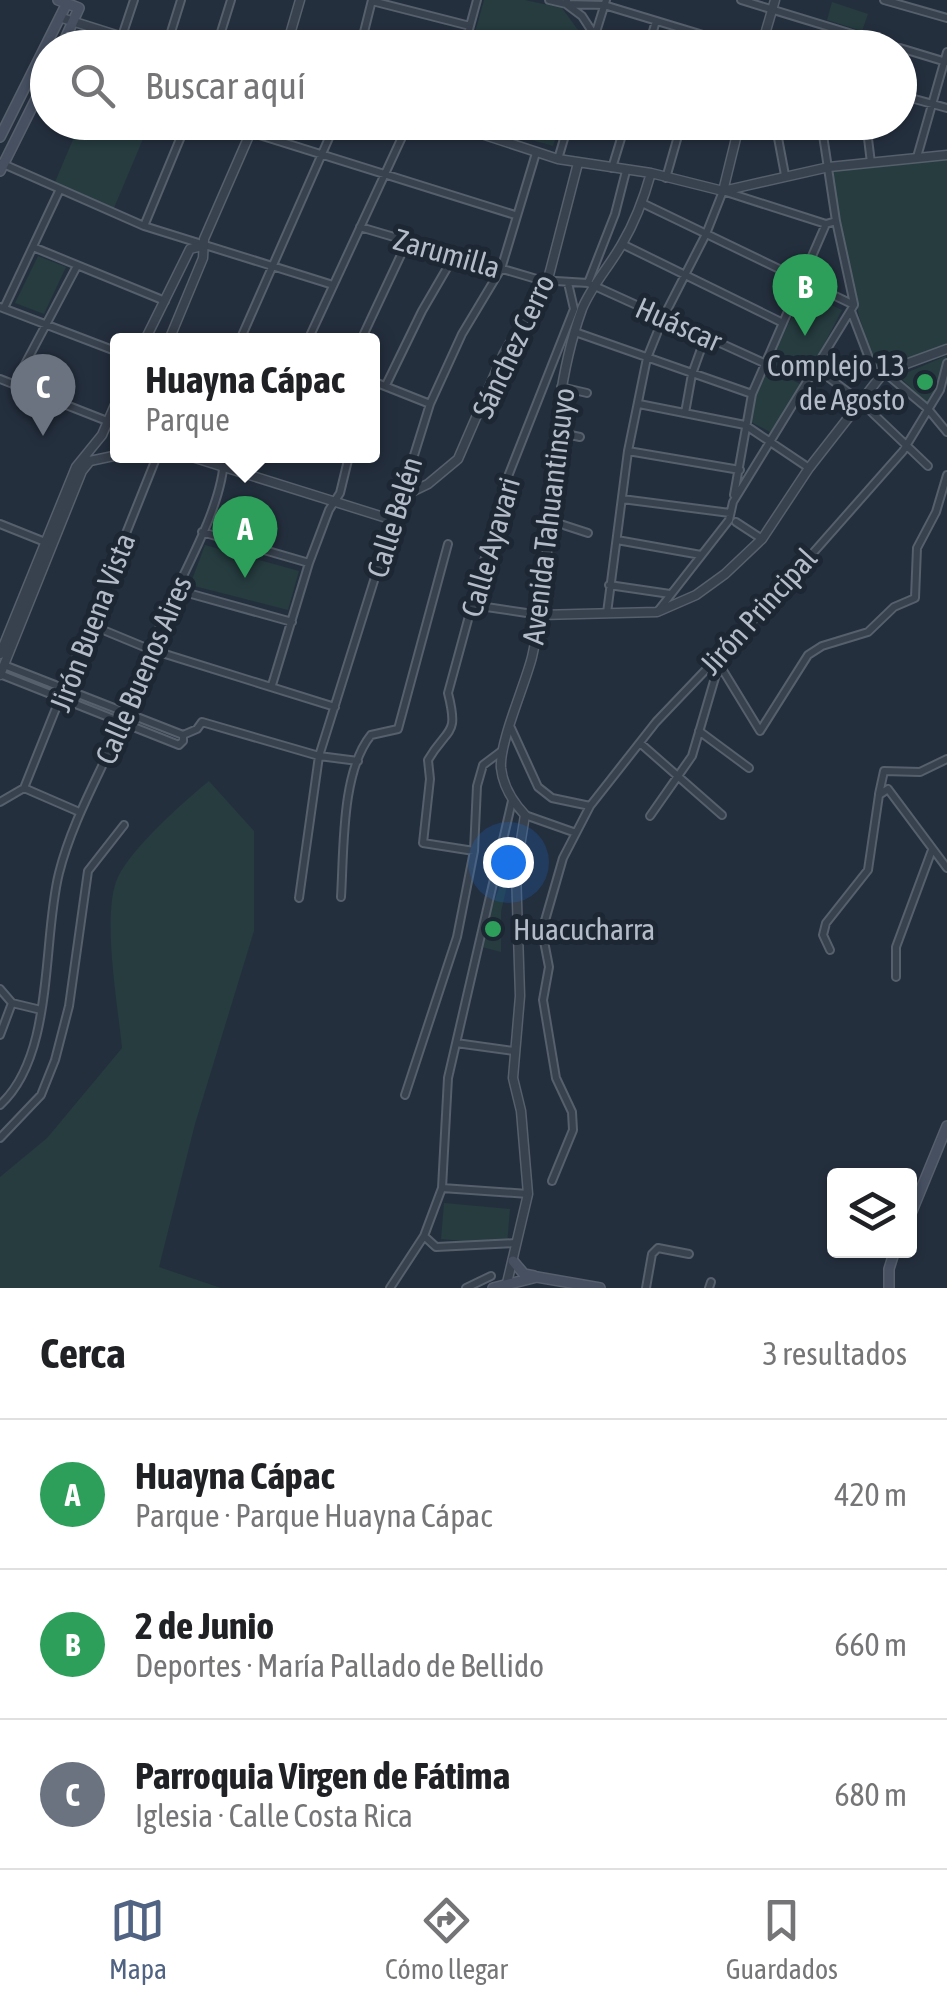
<!DOCTYPE html>
<html lang="es">
<meta charset="utf-8">
<style>
body{margin:0;font-family:"Asap Condensed",sans-serif;background:#f6f6f6;color:#202124}
.controls{position:absolute;right:30px;bottom:30px;display:grid;overflow:hidden;border-radius:10px;box-shadow:0 2px 8px #0004}
.controls button{width:90px;height:90px;display:grid;place-items:center;padding:0;border:0;border-bottom:2px solid #e0e0e0;background:#fff;color:#202124;font:50px sans-serif}
.you{position:absolute;left:508px;top:862px;width:35px;height:35px;margin:-25px;border:8px solid #fff;border-radius:50%;background:#1a73e8;box-shadow:0 0 0 15px #1a73e833}
.badge{display:grid;place-items:center;width:65px;height:65px;border-radius:50%;background:#506383;color:#fff;font-size:32px;font-weight:700}
.pin{position:absolute;translate:-50% -82px;filter:drop-shadow(0 2px 5px #0008)}
.pin::after{content:'';position:absolute;top:52px;width:35px;height:30px;background:inherit;clip-path:polygon(0 0,100% 0,50% 100%)}
.popup{position:absolute;left:110px;top:333px;width:270px;height:130px;box-sizing:border-box;display:grid;place-content:center;border-radius:10px;background:#fff;filter:drop-shadow(0 2px 8px #0005);font-size:32px;white-space:nowrap;color:#757577}
.popup b{font-size:38px;color:#202124}
.popup::after{content:'';position:absolute;left:50%;top:100%;margin-left:-20px;border:20px solid transparent;border-top-color:#fff}
.list{margin:0;padding:0;list-style:none}
h2{display:flex;justify-content:space-between;align-items:center;height:130px;margin:0;padding:0 40px;font-size:42px}
h2 small{font-size:32px;font-weight:400;color:#757577}
.list li{display:grid;grid-template-columns:65px 1fr auto;gap:30px;align-items:center;box-sizing:border-box;height:150px;padding:0 40px;border-top:2px solid #e0e0e0}
.list b{display:block;font-size:38px;white-space:nowrap}
.list p{margin:0;font-size:32px;white-space:nowrap;color:#757577}
.list em{font-size:32px;font-style:normal;color:#757577}
.icon{flex:none;width:55px;height:55px;fill:none;stroke:currentColor;stroke-width:2;stroke-linecap:round;stroke-linejoin:round}
.map{position:relative;flex:none;width:947px;height:1288px;overflow:hidden}
.search{position:absolute;background:#fff;box-shadow:0 2px 8px #0004;left:30px;right:30px;top:30px;height:110px;display:flex;align-items:center;gap:25px;box-sizing:border-box;padding:0 35px;border-radius:55px;color:#757577;font-size:38px}
.sheet{height:580px;background:#fff}
nav{display:flex;justify-content:space-around;align-items:center;box-sizing:border-box;height:140px;border-top:2px solid #e0e0e0;background:#fff;font-size:28px;color:#757577}
nav a{display:grid;justify-items:center;gap:5px}
nav .on{color:#506383}
.map>svg:first-child{display:block}
.green{fill:#263c3f}
.lines{fill:none;stroke-linecap:round;stroke-linejoin:round}
.minor-casing{stroke:#565f6c;stroke-width:10}
.tertiary-casing{stroke:#565f6c;stroke-width:11}
.secondary-casing{stroke:#565f6c;stroke-width:12}
.minor{stroke:#38414e;stroke-width:6}
.tertiary{stroke:#38414e;stroke-width:8}
.secondary{stroke:#465061;stroke-width:9}
.leisure-dot{fill:#2e9e5b;stroke:#1d2633;stroke-width:4}
.labels{text-anchor:middle;dominant-baseline:central;stroke-width:10;stroke-linejoin:round;paint-order:stroke}
.street-label{font-size:30px;fill:#b4bcc9;stroke:#1d2633}
.poi-label{font-size:30px;fill:#b4bcc9;stroke:#1d2633;text-anchor:end}
</style>
<div class="map">
<svg width="947" height="1288" viewBox="0 0 947 1288">
<rect width="100%" height="100%" fill="#242f3e"/>
<path class="green" d="M484,0H525L562,8L581,34L585,47H471Z
M832,2L868,14L862,31L827,20Z
M80,123H105L143,139L114,208L55,182Z
M472,123L561,122V123L553,146Z
M938,157L947,160V345L878,367L874,363L859,316L830,170Z
M38,256L66,267L44,314L15,303Z
M804,292L842,310L805,381L770,362Z
M946,356L947,372L931,404L926,403L899,376Z
M768,368L802,385L772,433L749,421L756,394Z
M205,545L299,571L288,610L190,585Z
M209,781L254,831V931L195,1124L159,1267L221,1288H0V1177L47,1138L122,1048C118,1006 101,913 118,877C131,849 184,801 209,781Z
M511,837L518,839L501,912V952L478,946L509,861Z
M444,1203L510,1209L507,1245L441,1239Z"/>
<g class="lines">
<defs>
<path id="minor" d="M549,0L566,4L604,5L746,48
M567,0L566,4L582,16L595,36
M741,0L898,48
M884,0L947,18
M372,1L470,26
M122,36L134,0
M166,48L181,0
M216,48L231,0
M360,48L372,0
M464,48L477,0
M591,48L606,0
M648,48L656,21
M900,48L946,62
M900,95L947,108
M775,122L785,175
M821,122L836,221L854,304
M866,122L871,163
M250,132L515,215
M917,157L947,52
M558,159L569,122
M1,163L144,226L333,285
M612,168L626,122
M666,178L682,122
M642,203L854,305
M144,226L187,122
M360,227L540,280L588,283L764,363
M622,244L783,323
M33,247L165,301
M568,283L574,309
M588,283L615,214L626,171
M0,307L118,352
M4,308L60,189
M851,311L877,379
M575,332L752,394
M240,340L336,122
M308,340L409,122
M361,340L407,242
M816,368L861,402L928,466
M884,372L928,409L947,432
M0,379L107,421
M372,381L430,404
M14,385L77,266
M386,385L422,311L454,256
M561,387L587,393
M639,404L745,425L809,468
M685,413L692,374L706,335
M556,432L580,437
M628,451L740,470
M734,495L752,394L826,224
M401,497L430,404L462,334L501,269L536,153
M622,499L730,513
M548,520L588,533
M736,522L762,539
M0,524L50,544
M202,532L309,563
M617,540L701,555
M609,585L670,594
M177,590L292,622
M473,605L540,615
M658,611L729,520L733,502L854,305
M607,613L628,451L647,358L664,316L706,234L723,191L826,224L836,221
M91,625L149,649L335,707
M716,659L760,731L808,655L822,646L868,632L894,607L915,598L917,548L936,512L947,475
M4,665L183,735V741
M0,674L179,745L183,741
M272,685L309,563L329,510L340,493L349,456
M511,728L538,787L552,798L590,806
M699,731L749,768
M183,735L197,729L202,722L319,756L358,761
M640,743L722,815
M24,788L157,456
M24,788L77,811
M879,794L884,771L920,772L947,759
M0,802L24,788
M525,815L576,833
M650,816L692,756L719,664
M474,851L423,843L430,779L428,760C448,726 459,737 448,693L505,484L574,309
M341,897C344,850 341,772 371,735L398,729L448,544
M299,898L319,756L393,520
M830,950L823,935L826,923L868,870L879,795L888,789L947,868
M896,977V947L932,850
M0,989L12,1003L41,1010
M0,1035L12,1003
M456,1043L514,1051
M405,1095L457,937L474,851L477,786L483,765L503,750
M0,1105C55,1055 42,940 59,873C72,821 100,774 121,725C138,685 151,645 169,605C188,564 224,501 224,456
M0,1138L41,1095L55,1060L69,1006L88,871L124,825
M552,1181L573,1130L572,1112L556,1078L543,1000L549,967L542,931L563,858L590,806L656,722L760,613L903,451L940,390L947,363
M442,1188L528,1194
M424,1236L436,1247L516,1243
M390,1288L424,1236L442,1188L448,1078L512,801
M466,1288L491,1276
M646,1288L652,1254L658,1248L689,1254
M709,1288L711,1282"/>
<path id="tertiary" d="M62,18L157,48
M286,48L300,0
M761,48L775,0
M445,122L558,159L651,173L723,191L829,167L947,155
M723,191L740,122
M145,340L190,249L202,246
M169,340L203,258L204,239L255,122
M189,456L393,520L401,497L428,484L458,459L504,353L548,279L578,163
M90,461L118,455
M540,615L657,612L696,595L725,574L762,539L809,468L884,372L947,349
M0,654L76,467L102,435L118,398
M0,675L82,471L90,461
M507,1283L528,1194L521,1111L513,1078L520,996L516,871L525,815C513,802 503,786 501,768C499,743 525,685 532,657C559,543 541,422 582,309C592,285 609,267 622,244C635,222 644,198 651,173"/>
<path id="secondary" d="M58,0L79,8L61,48
M0,137L67,3
M0,171L48,75
M910,1216L947,1126
M513,1261L524,1274L534,1276
M493,1288L537,1277L600,1288
M889,1288V1269L895,1250"/>
</defs>
<use href="#minor" class="minor-casing"/>
<use href="#tertiary" class="tertiary-casing"/>
<use href="#secondary" class="secondary-casing"/>
<use href="#minor" class="minor"/>
<use href="#tertiary" class="tertiary"/>
<use href="#secondary" class="secondary"/>
</g>
<g class="leisure-dot">
<circle cx="925" cy="382" r="10"/>
<circle cx="493" cy="929" r="10"/>
</g>
<g class="labels">
<g class="street-label">
<text transform="translate(447 253) rotate(16)">Zarumilla</text>
<text transform="translate(679 324) rotate(24)">Huáscar</text>
<text transform="translate(513 346) rotate(-65)">Sánchez Cerro</text>
<text transform="translate(548 516) rotate(-83)">Avenida Tahuantinsuyo</text>
<text transform="translate(394 517) rotate(-73)">Calle Belén</text>
<text transform="translate(490 547) rotate(-74)">Calle Ayavari</text>
<text transform="translate(758 611) rotate(-48)">Jirón Principal</text>
<text transform="translate(92 622) rotate(-69)">Jirón Buena Vista</text>
<text transform="translate(143 670) rotate(-67)">Calle Buenos Aires</text>
</g>
<g class="poi-label">
<text x="905" y="365">Complejo 13<tspan x="905" dy="34">de Agosto</tspan></text>
<text x="513" y="929" text-anchor="start">Huacucharra</text>
</g>
</g>
</svg>
<div class="controls">
<button><svg class="icon" aria-label="layers" viewBox="0 0 24 24"><path d="M12 4l9 5-9 5-9-5zM3 14l9 5 9-5"/></svg></button>
</div>
<div class="you"></div>
<div class="pin badge" style="left:245px;top:578px;background:#2e9e5b">A</div>
<div class="popup"><b>Huayna Cápac</b>Parque</div>
<div class="pin badge" style="left:805px;top:336px;background:#2e9e5b">B</div>
<div class="pin badge" style="left:43px;top:436px;background:#6b7280">C</div>
<div class="search"><svg class="icon" aria-label="search" viewBox="0 0 24 24"><circle cx="10" cy="10" r="6"/><path d="M15 15l6 6"/></svg>Buscar aquí</div>
</div>
<section class="sheet">
<h2>Cerca<small>3 resultados</small></h2>
<ul class="list">
<li><span class="badge" style="background:#2e9e5b">A</span><div><b>Huayna Cápac</b><p>Parque · Parque Huayna Cápac</p></div><em>420 m</em></li>
<li><span class="badge" style="background:#2e9e5b">B</span><div><b>2 de Junio</b><p>Deportes · María Pallado de Bellido</p></div><em>660 m</em></li>
<li><span class="badge" style="background:#6b7280">C</span><div><b>Parroquia Virgen de Fátima</b><p>Iglesia · Calle Costa Rica</p></div><em>680 m</em></li>
</ul>
</section>
<nav>
<a class="on"><svg class="icon" aria-label="map" viewBox="0 0 24 24"><path d="M3 6l6-2 6 2 6-2v14l-6 2-6-2-6 2zM9 4v14M15 6v14"/></svg>Mapa</a>
<a><svg class="icon" aria-label="directions" viewBox="0 0 24 24"><path d="M12 3l9 9-9 9-9-9zM9 14v-3h6M13 9l2 2-2 2"/></svg>Cómo llegar</a>
<a><svg class="icon" aria-label="saved" viewBox="0 0 24 24"><path d="M7 4h10v16l-5-4-5 4z"/></svg>Guardados</a>
</nav>
